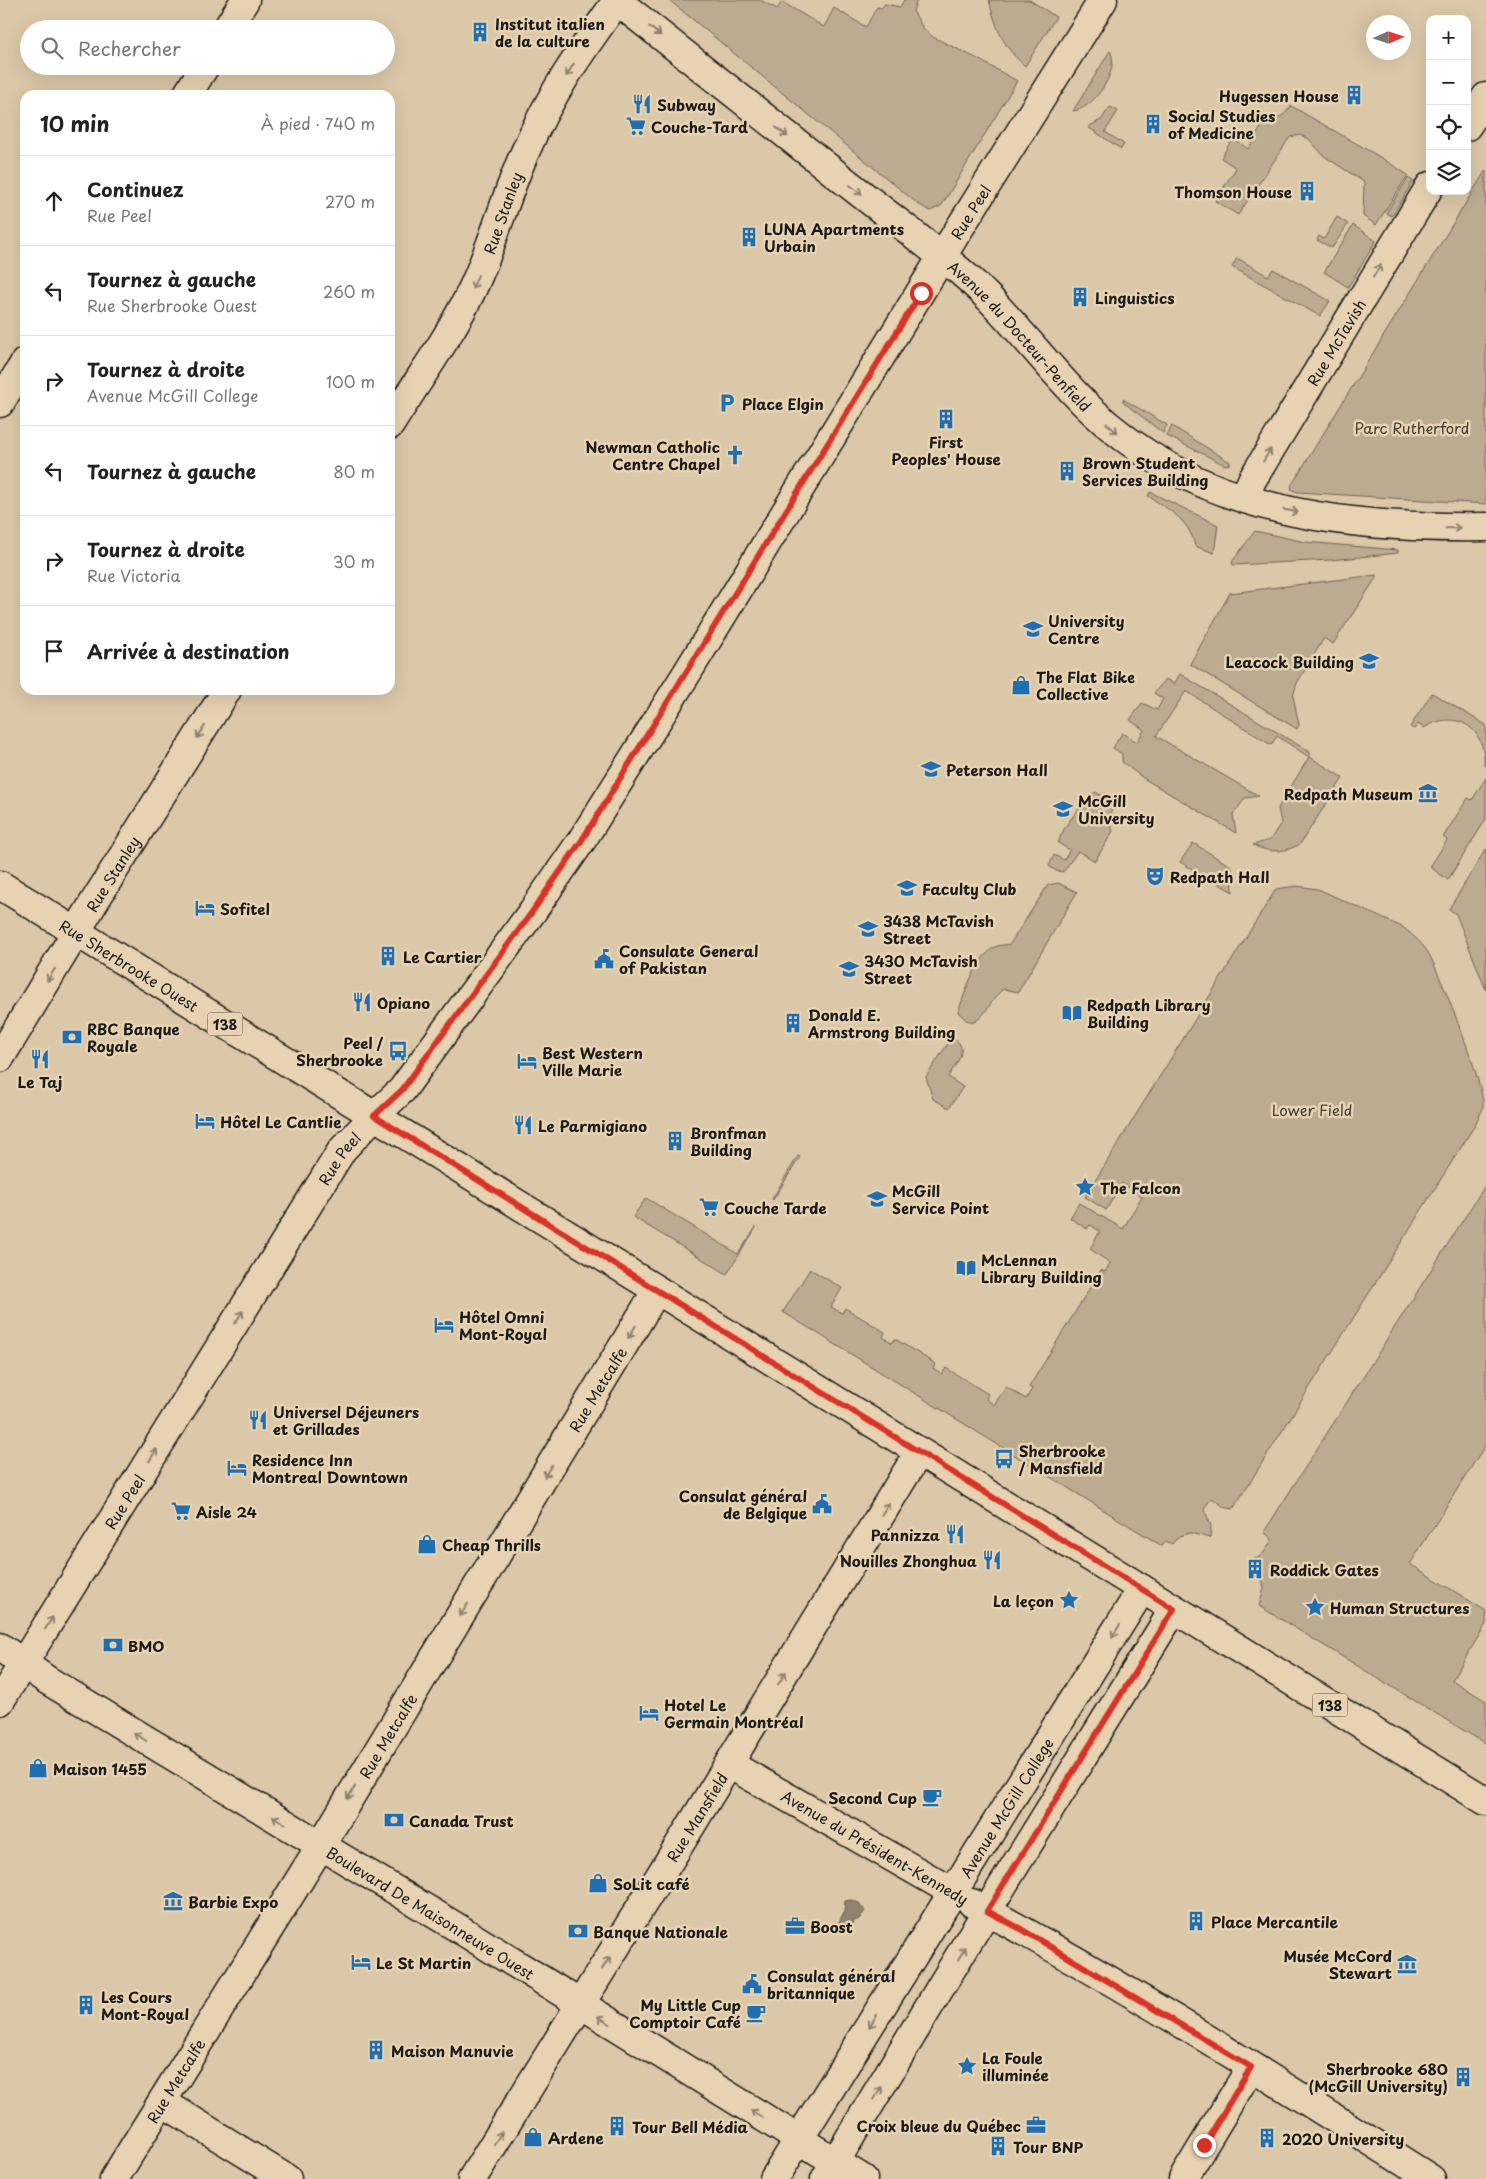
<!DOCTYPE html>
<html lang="fr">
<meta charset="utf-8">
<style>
body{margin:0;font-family:"Playpen Sans",sans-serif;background:#f2f2f2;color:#222}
.controls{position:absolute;right:15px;top:15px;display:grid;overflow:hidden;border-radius:10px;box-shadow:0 5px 20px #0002}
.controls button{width:45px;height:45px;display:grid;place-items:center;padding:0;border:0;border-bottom:1px solid #e0e0e0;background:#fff;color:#222;font:25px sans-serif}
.compass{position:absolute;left:1366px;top:15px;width:45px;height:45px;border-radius:50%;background:#fff;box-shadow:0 5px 20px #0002;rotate:87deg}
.stop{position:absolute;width:15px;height:15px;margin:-11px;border:4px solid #d93025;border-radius:50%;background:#fff}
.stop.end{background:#d93025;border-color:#fff;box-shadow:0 1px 5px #0008}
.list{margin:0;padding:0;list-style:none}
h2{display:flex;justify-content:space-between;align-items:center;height:65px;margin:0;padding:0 20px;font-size:21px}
h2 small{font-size:16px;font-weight:400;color:#767676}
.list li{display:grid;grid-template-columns:32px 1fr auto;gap:15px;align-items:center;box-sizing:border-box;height:90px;padding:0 20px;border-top:1px solid #e0e0e0}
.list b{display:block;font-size:19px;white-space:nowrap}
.list p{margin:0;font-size:16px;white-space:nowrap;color:#767676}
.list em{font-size:16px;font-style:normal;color:#767676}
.icon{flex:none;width:28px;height:28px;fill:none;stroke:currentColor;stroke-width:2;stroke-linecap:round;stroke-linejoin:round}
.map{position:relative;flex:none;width:1486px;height:2179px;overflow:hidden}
.search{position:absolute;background:#fff;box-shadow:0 5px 20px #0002;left:20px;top:20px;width:375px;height:55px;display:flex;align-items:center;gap:12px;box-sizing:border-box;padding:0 18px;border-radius:28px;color:#767676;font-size:19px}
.panel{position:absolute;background:#fff;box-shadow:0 5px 20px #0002;left:20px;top:90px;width:375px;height:605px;border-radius:15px}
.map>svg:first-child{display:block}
.green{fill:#bbab91;stroke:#6c6456}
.water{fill:#8f8471;stroke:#615a4f}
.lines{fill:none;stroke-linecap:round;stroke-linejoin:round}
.street-casing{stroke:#1c1c1c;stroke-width:31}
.secondary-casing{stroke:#1c1c1c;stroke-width:31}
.primary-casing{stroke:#1c1c1c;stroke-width:31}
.street{stroke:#e7d3b1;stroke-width:28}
.secondary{stroke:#e7d3b1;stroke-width:28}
.primary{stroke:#e7d3b1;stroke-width:28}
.oneway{stroke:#8c816e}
.route{stroke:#d93025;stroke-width:6}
.labels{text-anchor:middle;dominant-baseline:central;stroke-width:5;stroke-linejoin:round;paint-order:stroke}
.shield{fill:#e7d3b1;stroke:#595349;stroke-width:1}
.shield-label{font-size:14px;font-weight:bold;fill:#1c1c1c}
.poi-label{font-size:15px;font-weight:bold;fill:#1c1c1c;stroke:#e7d3b1;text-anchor:start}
.street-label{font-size:15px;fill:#1c1c1c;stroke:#e7d3b1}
.park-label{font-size:15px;fill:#444039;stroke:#e7d3b1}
</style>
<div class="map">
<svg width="1486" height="2179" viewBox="0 0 1486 2179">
<rect width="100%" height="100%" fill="#dbc8a8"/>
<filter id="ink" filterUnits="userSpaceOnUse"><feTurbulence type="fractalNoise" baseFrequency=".02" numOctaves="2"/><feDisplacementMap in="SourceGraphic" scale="10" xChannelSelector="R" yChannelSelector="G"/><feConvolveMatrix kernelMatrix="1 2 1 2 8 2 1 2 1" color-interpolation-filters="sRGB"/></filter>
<g filter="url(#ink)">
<path class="green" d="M669,0H760L777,9L782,2L824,27L834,8L866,27L877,7L881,8L885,4L900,7L904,0H917L913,11L923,28L933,37L974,57L1017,81L945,200L941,206L930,211L918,204Z
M989,0H1030L1056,17L1025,66C1003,47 996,28 989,0Z
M1110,51C1121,69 1093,110 1073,111Z
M1291,106L1380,157L1408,175L1376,225L1363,216L1364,182L1324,156L1309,139L1300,135L1290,137L1238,215L1215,201L1236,168L1221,158L1233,138L1248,149L1267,118C1280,119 1283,117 1291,106Z
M1110,107L1118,111L1105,132L1124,144L1121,149L1088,127L1101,120Z
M1486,170V504L1298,492L1292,490L1291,486Z
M1408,178L1413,181L1392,216L1386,213Z
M1337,217L1348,224L1332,248L1317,240L1319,236L1324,239Z
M1353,225L1376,241L1348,287L1324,272Z
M1237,258L1268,276L1273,269L1330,301L1320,316L1232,267Z
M1123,399L1167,425L1163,433L1123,402Z
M1172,426L1230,462V464L1225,465L1167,436Z
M1150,492L1218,525L1214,553L1195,546C1189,519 1169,510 1148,496Z
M1255,531L1305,542L1398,550V553L1331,560L1233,565L1232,562Z
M1376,575V578L1333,644L1324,638L1297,683L1293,696L1299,725L1297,729L1190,664L1230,593Z
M1180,674L1310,752V757L1343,778L1300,844C1285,853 1269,853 1253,845L1270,840L1281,823L1278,808L1309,757L1277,736L1271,745L1186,691L1156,736L1259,796L1245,798L1233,815L1236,833L1143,778L1122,762V754L1113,748L1122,733L1137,742L1144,730L1130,720L1142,703L1157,710L1163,699L1154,693L1166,679L1174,684Z
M1432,693L1486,725V766L1484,764C1486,728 1456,708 1424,728L1418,724L1414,729L1410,727Z
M1486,778V819L1448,880L1430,867L1447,840L1443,837L1468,798L1472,800Z
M1095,792L1103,796L1105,793L1127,805L1114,807L1107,818L1113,831L1095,861L1078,851L1063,872L1056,871L1049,866L1054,855L1064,860L1070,850L1058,843C1065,821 1080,809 1095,792Z
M1193,843L1232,867L1233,892L1180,862Z
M1486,849V990L1456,914L1449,909Z
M1058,883L1077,892L1018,992L1003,989C991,999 986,1016 974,1022L966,1020L958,1012C966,991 974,960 995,947C999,945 1005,945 1010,944L1048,885Z
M1297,886L1318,889L1404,928C1414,936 1424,945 1430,956C1441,978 1486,1088 1483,1107C1482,1113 1477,1119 1475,1125L1233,1509L1224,1507L1212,1498L1204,1508L1211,1526L1210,1538L1190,1533L1179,1536L1172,1544L1166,1541L1162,1546L783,1312L810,1269L842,1288L831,1307L842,1313L845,1308L885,1332L883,1337L892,1343L895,1339L936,1364L933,1368L942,1374L946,1368L988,1394L986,1399L994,1405L1006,1387L1026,1399L1032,1389L1029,1387L1101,1270L1105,1272L1110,1263L1090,1249L1100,1231L1090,1225L1087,1229L1070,1218L1079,1203L1123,1229L1142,1196L1122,1183L1106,1210L1085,1197L1276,889Z
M952,1037C971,1048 956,1063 948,1077L963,1087L949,1108L933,1099L926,1077Z
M798,1156L800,1157L773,1200L772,1199Z
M1486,1184V1444L1410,1564L1486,1611V1624L1452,1680L1486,1701V1744L1259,1606L1264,1589L1262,1577L1249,1561C1262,1558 1266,1551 1272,1539L1264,1532Z
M646,1198L738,1254L757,1226L727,1274L633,1217Z"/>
<path class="water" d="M851,1900L859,1903L865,1911L859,1919L853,1922L851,1927H842L839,1922L844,1912L845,1901Z"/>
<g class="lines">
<defs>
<g id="street">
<path d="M227,29L245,0"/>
<path d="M187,95L205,66"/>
<path d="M1467,126L1486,97"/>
<path d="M0,403L25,362"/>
<path id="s1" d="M390,425C417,381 449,338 471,292C493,246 505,196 526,150C549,96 583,48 617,1"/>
<path id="s2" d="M1244,498L1252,480L1430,186"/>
<path id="s3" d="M0,1058L96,899L227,690"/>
<path d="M729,1764L953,1892"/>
<path d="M162,2102L287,2179"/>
<path id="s4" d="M114,2179L321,1845L657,1290"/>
<path id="s5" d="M472,2179L689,1829L919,1452"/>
<path d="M1183,2179L1251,2067"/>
</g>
<g id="secondary">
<path id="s6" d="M616,0C689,58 763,116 836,174C877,207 920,238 961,272C1008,312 1044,364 1088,407C1196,512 1342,529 1486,527"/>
<path id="s7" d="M0,1647L47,1680L453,1925L863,2179"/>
<path id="s8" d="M0,1701L342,1150L374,1116L402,1090L532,912L582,840L687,673L954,237L1103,0"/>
<path d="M972,1903C1129,1987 1280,2084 1431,2179"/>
<path id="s9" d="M774,2179L1142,1589"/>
<path d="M825,2179L972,1935L1174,1609"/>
</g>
<g id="primary">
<path id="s10" d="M0,885L1486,1801"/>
</g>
</defs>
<use href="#street" class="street-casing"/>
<use href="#secondary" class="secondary-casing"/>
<use href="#primary" class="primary-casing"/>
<use href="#street" class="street"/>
<use href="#secondary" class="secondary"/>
<use href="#primary" class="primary"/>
</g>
<defs><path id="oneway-shaft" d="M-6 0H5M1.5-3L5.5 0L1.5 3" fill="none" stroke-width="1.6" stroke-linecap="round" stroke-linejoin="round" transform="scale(1.25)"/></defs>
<g class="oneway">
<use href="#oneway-shaft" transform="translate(655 31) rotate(38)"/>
<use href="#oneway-shaft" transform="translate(570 70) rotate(121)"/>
<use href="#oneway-shaft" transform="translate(782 132) rotate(38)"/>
<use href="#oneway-shaft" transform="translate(856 190) rotate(38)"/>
<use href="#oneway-shaft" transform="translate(1377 271) rotate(-58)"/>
<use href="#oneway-shaft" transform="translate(475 282) rotate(113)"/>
<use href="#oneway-shaft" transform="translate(1112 428) rotate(39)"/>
<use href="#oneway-shaft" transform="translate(1267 455) rotate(-59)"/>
<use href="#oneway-shaft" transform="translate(1291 511) rotate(12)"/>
<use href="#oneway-shaft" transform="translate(1453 528) rotate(-1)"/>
<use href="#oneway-shaft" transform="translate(201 732) rotate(122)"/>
<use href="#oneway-shaft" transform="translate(51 975) rotate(122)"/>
<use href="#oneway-shaft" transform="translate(239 1317) rotate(-58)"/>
<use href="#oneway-shaft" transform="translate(632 1332) rotate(121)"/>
<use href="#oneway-shaft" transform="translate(153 1455) rotate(-58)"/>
<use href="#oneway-shaft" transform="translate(548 1471) rotate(121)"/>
<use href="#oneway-shaft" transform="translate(885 1509) rotate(-59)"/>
<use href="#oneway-shaft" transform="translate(464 1610) rotate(122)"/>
<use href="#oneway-shaft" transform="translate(49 1623) rotate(-58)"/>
<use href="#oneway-shaft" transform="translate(1116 1631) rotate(122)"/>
<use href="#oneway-shaft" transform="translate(782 1678) rotate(-59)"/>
<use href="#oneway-shaft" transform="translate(140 1737) rotate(-148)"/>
<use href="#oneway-shaft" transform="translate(351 1793) rotate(122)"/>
<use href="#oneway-shaft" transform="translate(279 1820) rotate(-150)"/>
<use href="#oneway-shaft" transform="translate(962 1953) rotate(-59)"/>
<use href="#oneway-shaft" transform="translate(606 1963) rotate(-58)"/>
<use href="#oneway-shaft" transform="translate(604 2020) rotate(-148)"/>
<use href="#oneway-shaft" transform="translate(873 2021) rotate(122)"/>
<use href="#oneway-shaft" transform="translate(878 2093) rotate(-59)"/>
<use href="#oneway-shaft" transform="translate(757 2114) rotate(-148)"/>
<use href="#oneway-shaft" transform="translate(498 2138) rotate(-58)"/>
</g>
</g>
<g class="lines" filter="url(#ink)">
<path class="route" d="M921,293L582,840L532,912L402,1090L374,1116L1174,1609L987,1911L1021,1929L1251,2067L1204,2145"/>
</g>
<defs>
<symbol id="building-bare" viewBox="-9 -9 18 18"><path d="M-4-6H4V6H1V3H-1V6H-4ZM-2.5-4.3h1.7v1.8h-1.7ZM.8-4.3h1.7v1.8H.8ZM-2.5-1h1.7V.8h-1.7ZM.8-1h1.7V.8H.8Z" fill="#1f6fb2" stroke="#e7d3b1" stroke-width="2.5" paint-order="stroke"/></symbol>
<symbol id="restaurant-bare" viewBox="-9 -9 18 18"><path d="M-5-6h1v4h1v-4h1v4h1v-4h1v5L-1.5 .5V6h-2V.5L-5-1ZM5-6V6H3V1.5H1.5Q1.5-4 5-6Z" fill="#1f6fb2" stroke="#e7d3b1" stroke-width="2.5" paint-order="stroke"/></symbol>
<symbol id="supermarket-bare" viewBox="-9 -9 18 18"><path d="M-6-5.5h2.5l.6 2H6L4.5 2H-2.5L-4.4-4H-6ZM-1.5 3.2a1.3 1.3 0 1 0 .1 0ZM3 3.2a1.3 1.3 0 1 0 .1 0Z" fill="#1f6fb2" stroke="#e7d3b1" stroke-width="2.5" paint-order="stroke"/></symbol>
<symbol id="parking-bare" viewBox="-9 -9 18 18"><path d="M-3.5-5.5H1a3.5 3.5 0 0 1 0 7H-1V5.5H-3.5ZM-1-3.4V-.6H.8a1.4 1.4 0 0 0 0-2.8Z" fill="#1f6fb2" stroke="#e7d3b1" stroke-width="2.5" paint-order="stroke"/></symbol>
<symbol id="church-bare" viewBox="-9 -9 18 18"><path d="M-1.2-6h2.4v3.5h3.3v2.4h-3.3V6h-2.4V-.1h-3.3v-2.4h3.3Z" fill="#1f6fb2" stroke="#e7d3b1" stroke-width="2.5" paint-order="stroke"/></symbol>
<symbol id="university-bare" viewBox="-9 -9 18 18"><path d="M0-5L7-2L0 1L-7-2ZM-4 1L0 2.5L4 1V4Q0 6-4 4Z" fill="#1f6fb2" stroke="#e7d3b1" stroke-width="2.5" paint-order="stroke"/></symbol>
<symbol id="shop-bare" viewBox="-9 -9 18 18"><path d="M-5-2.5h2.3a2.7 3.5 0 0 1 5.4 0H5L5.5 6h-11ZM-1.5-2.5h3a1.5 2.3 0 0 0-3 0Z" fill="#1f6fb2" stroke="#e7d3b1" stroke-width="2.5" paint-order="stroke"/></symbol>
<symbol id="museum-bare" viewBox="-9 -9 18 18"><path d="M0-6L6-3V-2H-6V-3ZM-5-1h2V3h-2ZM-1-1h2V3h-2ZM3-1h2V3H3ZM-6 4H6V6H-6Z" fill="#1f6fb2" stroke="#e7d3b1" stroke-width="2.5" paint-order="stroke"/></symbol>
<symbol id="theatre-bare" viewBox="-9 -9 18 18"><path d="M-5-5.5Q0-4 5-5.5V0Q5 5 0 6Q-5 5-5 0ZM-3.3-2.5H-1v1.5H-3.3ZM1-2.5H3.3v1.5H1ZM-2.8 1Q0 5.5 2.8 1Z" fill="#1f6fb2" stroke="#e7d3b1" stroke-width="2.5" paint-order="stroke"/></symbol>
<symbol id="hotel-bare" viewBox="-9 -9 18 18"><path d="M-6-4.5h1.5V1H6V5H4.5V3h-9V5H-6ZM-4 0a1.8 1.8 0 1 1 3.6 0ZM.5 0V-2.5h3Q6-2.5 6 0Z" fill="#1f6fb2" stroke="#e7d3b1" stroke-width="2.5" paint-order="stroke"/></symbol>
<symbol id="civic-bare" viewBox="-9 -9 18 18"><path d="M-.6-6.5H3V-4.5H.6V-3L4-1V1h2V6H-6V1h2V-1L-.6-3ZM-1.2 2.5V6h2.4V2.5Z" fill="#1f6fb2" stroke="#e7d3b1" stroke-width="2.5" paint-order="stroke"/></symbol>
<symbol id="library-bare" viewBox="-9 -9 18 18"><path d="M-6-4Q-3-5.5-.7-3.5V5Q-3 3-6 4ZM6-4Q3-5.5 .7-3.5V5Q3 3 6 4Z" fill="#1f6fb2" stroke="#e7d3b1" stroke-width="2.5" paint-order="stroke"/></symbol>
<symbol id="bank-bare" viewBox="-9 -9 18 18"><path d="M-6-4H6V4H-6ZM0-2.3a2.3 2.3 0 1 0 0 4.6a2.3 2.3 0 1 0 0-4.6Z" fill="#1f6fb2" stroke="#e7d3b1" stroke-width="2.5" paint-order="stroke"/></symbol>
<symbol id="bus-bare" viewBox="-9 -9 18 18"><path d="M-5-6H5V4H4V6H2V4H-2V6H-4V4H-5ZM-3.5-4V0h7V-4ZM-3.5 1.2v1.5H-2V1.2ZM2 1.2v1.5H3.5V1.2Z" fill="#1f6fb2" stroke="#e7d3b1" stroke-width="2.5" paint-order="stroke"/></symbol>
<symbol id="sight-bare" viewBox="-9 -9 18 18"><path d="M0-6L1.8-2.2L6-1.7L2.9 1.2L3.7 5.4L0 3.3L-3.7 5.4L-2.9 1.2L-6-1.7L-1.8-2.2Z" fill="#1f6fb2" stroke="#e7d3b1" stroke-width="2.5" paint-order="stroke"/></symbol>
<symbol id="cafe-bare" viewBox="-9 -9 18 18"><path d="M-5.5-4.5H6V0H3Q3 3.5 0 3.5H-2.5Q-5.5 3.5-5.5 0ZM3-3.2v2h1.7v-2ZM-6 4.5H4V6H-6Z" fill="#1f6fb2" stroke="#e7d3b1" stroke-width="2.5" paint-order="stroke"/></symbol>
<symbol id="office-bare" viewBox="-9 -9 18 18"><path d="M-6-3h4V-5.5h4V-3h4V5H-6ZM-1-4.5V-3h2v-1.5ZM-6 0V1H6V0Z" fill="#1f6fb2" stroke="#e7d3b1" stroke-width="2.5" paint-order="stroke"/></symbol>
</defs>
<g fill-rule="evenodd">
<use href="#building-bare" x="466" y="18" width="28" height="28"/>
<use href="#building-bare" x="1340" y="81" width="28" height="28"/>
<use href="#restaurant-bare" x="628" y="90" width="28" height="28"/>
<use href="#building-bare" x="1139" y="110" width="28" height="28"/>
<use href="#supermarket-bare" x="622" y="112" width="28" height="28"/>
<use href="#building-bare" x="1293" y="177" width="28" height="28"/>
<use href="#building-bare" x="735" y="223" width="28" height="28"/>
<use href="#building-bare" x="1066" y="283" width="28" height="28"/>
<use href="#parking-bare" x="713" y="389" width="28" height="28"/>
<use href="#building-bare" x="932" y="405" width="28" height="28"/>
<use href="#church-bare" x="721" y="441" width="28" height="28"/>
<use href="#building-bare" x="1053" y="457" width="28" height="28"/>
<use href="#university-bare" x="1019" y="615" width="28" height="28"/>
<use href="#university-bare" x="1355" y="647" width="28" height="28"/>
<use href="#shop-bare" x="1007" y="671" width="28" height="28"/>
<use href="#university-bare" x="917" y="755" width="28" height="28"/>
<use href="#museum-bare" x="1414" y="779" width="28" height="28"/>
<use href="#university-bare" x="1049" y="795" width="28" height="28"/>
<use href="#theatre-bare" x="1141" y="862" width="28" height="28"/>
<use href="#university-bare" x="893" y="874" width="28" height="28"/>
<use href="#hotel-bare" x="191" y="894" width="28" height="28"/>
<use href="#university-bare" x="854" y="915" width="28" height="28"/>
<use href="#building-bare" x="374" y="942" width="28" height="28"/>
<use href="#civic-bare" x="590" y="945" width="28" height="28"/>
<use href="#university-bare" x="835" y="955" width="28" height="28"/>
<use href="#restaurant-bare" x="348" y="988" width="28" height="28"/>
<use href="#library-bare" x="1058" y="999" width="28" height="28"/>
<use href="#building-bare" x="779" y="1009" width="28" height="28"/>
<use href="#bank-bare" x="58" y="1023" width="28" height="28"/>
<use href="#bus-bare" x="384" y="1037" width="28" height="28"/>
<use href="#restaurant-bare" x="26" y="1045" width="28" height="28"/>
<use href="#hotel-bare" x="513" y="1047" width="28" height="28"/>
<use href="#hotel-bare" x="191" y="1107" width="28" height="28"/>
<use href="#restaurant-bare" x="509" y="1111" width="28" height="28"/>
<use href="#building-bare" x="661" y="1127" width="28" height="28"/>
<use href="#sight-bare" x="1071" y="1173" width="28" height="28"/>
<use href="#university-bare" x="863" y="1185" width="28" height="28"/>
<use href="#supermarket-bare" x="695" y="1193" width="28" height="28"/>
<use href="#library-bare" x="952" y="1254" width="28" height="28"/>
<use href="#hotel-bare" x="430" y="1311" width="28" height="28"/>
<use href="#restaurant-bare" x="244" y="1406" width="28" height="28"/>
<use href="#bus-bare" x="990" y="1445" width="28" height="28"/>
<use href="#hotel-bare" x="223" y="1454" width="28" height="28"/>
<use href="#civic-bare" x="808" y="1490" width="28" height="28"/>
<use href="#supermarket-bare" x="167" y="1497" width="28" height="28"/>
<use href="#restaurant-bare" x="941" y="1520" width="28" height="28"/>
<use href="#shop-bare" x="413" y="1530" width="28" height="28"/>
<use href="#restaurant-bare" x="978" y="1546" width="28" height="28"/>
<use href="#building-bare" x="1241" y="1555" width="28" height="28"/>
<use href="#sight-bare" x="1055" y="1586" width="28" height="28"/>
<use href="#sight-bare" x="1301" y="1593" width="28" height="28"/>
<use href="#bank-bare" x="99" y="1631" width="28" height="28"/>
<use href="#hotel-bare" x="635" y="1699" width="28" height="28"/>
<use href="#shop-bare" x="24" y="1754" width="28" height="28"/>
<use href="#cafe-bare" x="918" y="1783" width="28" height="28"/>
<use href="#bank-bare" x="380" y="1806" width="28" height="28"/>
<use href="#shop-bare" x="584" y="1869" width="28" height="28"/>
<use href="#museum-bare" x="159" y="1887" width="28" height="28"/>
<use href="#building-bare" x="1182" y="1907" width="28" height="28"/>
<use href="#office-bare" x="781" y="1912" width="28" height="28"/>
<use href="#bank-bare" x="564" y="1917" width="28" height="28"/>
<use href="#hotel-bare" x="347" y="1948" width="28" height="28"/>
<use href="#museum-bare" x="1393" y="1950" width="28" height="28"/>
<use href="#civic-bare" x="738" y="1970" width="28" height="28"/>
<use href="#building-bare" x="72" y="1991" width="28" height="28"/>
<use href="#cafe-bare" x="742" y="1999" width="28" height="28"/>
<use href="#building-bare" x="362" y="2036" width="28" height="28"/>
<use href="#sight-bare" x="953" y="2052" width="28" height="28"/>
<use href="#building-bare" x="1449" y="2063" width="28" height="28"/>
<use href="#office-bare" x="1022" y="2111" width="28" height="28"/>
<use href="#building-bare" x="603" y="2112" width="28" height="28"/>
<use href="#shop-bare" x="519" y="2123" width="28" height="28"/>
<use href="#building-bare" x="1253" y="2124" width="28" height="28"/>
<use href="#building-bare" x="984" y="2132" width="28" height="28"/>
</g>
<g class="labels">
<g class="shield">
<rect x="207.5" y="1012.5" width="35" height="23" rx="4"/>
<rect x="1312.5" y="1693.5" width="35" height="23" rx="4"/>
</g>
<g class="shield-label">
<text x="225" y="1024">138</text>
<text x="1330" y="1705">138</text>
</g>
<g class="poi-label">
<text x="495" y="23">Institut italien<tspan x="495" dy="17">de la culture</tspan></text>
<text x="1339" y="95" text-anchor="end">Hugessen House</text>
<text x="657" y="104">Subway</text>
<text x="1168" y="115">Social Studies<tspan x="1168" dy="17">of Medicine</tspan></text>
<text x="651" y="126">Couche-Tard</text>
<text x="1292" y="191" text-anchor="end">Thomson House</text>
<text x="764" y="228">LUNA Apartments<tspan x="764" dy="17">Urbain</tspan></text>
<text x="1095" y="297">Linguistics</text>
<text x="742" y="403">Place Elgin</text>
<text x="946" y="441" text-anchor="middle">First<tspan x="946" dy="17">Peoples' House</tspan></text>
<text x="720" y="446" text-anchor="end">Newman Catholic<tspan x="720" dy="17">Centre Chapel</tspan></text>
<text x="1082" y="462">Brown Student<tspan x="1082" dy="17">Services Building</tspan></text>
<text x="1048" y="620">University<tspan x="1048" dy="17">Centre</tspan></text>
<text x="1354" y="661" text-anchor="end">Leacock Building</text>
<text x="1036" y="676">The Flat Bike<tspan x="1036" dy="17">Collective</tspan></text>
<text x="946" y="769">Peterson Hall</text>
<text x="1413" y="793" text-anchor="end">Redpath Museum</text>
<text x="1078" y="800">McGill<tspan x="1078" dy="17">University</tspan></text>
<text x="1170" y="876">Redpath Hall</text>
<text x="922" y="888">Faculty Club</text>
<text x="220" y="908">Sofitel</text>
<text x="883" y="920">3438 McTavish<tspan x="883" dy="17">Street</tspan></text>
<text x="619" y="950">Consulate General<tspan x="619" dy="17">of Pakistan</tspan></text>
<text x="403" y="956">Le Cartier</text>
<text x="864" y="960">3430 McTavish<tspan x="864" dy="17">Street</tspan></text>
<text x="377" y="1002">Opiano</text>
<text x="1087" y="1004">Redpath Library<tspan x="1087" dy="17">Building</tspan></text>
<text x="808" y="1014">Donald E.<tspan x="808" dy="17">Armstrong Building</tspan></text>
<text x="87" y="1028">RBC Banque<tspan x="87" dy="17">Royale</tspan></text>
<text x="383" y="1042" text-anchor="end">Peel /<tspan x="383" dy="17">Sherbrooke</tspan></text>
<text x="542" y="1052">Best Western<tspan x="542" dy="17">Ville Marie</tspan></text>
<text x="40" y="1081" text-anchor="middle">Le Taj</text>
<text x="220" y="1121">Hôtel Le Cantlie</text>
<text x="538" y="1125">Le Parmigiano</text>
<text x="690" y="1132">Bronfman<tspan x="690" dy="17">Building</tspan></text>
<text x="1100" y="1187">The Falcon</text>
<text x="892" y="1190">McGill<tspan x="892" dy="17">Service Point</tspan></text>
<text x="724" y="1207">Couche Tarde</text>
<text x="981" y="1259">McLennan<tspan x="981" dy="17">Library Building</tspan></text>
<text x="459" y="1316">Hôtel Omni<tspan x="459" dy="17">Mont-Royal</tspan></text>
<text x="273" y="1411">Universel Déjeuners<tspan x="273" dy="17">et Grillades</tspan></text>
<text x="1019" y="1450">Sherbrooke<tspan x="1019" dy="17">/ Mansfield</tspan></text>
<text x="252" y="1459">Residence Inn<tspan x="252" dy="17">Montreal Downtown</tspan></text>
<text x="807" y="1495" text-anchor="end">Consulat général<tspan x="807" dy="17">de Belgique</tspan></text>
<text x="196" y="1511">Aisle 24</text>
<text x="940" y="1534" text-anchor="end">Pannizza</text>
<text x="442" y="1544">Cheap Thrills</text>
<text x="977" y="1560" text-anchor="end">Nouilles Zhonghua</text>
<text x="1270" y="1569">Roddick Gates</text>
<text x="1054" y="1600" text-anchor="end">La leçon</text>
<text x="1330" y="1607">Human Structures</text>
<text x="128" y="1645">BMO</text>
<text x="664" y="1704">Hotel Le<tspan x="664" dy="17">Germain Montréal</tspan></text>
<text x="53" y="1768">Maison 1455</text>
<text x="917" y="1797" text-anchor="end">Second Cup</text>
<text x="409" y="1820">Canada Trust</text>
<text x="613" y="1883">SoLit café</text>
<text x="188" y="1901">Barbie Expo</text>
<text x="1211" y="1921">Place Mercantile</text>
<text x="810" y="1926">Boost</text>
<text x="593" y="1931">Banque Nationale</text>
<text x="1392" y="1955" text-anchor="end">Musée McCord<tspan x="1392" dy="17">Stewart</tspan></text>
<text x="376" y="1962">Le St Martin</text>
<text x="767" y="1975">Consulat général<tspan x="767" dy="17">britannique</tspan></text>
<text x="101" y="1996">Les Cours<tspan x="101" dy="17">Mont-Royal</tspan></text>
<text x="741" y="2004" text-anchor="end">My Little Cup<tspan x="741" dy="17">Comptoir Café</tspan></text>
<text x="391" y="2050">Maison Manuvie</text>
<text x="982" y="2057">La Foule<tspan x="982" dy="17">illuminée</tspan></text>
<text x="1448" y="2068" text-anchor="end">Sherbrooke 680<tspan x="1448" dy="17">(McGill University)</tspan></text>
<text x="1021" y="2125" text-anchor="end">Croix bleue du Québec</text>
<text x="632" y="2126">Tour Bell Média</text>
<text x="548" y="2137">Ardene</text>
<text x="1282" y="2138">2020 University</text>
<text x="1013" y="2146">Tour BNP</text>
</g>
<g class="street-label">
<text stroke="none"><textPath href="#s1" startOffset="241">Rue Stanley</textPath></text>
<text stroke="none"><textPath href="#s8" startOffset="1780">Rue Peel</textPath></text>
<text stroke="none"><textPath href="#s6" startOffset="526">Avenue du Docteur-Penfield</textPath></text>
<text stroke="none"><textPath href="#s2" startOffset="181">Rue McTavish</textPath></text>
<text stroke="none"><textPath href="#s3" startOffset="216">Rue Stanley</textPath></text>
<text stroke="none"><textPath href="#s10" startOffset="152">Rue Sherbrooke Ouest</textPath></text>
<text stroke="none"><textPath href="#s8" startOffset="640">Rue Peel</textPath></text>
<text stroke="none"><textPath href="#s4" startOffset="926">Rue Metcalfe</textPath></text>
<text stroke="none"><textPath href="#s8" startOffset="235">Rue Peel</textPath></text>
<text stroke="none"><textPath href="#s4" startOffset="521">Rue Metcalfe</textPath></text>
<text stroke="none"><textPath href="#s9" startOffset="438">Avenue McGill College</textPath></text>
<text stroke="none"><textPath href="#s5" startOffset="426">Rue Mansfield</textPath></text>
<text transform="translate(875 1847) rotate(30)">Avenue du Président-Kennedy</text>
<text stroke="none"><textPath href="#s7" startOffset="506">Boulevard De Maisonneuve Ouest</textPath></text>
<text stroke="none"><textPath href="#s4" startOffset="116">Rue Metcalfe</textPath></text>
</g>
<g class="park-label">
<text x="1412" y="427">Parc Rutherford</text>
<text x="1312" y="1109">Lower Field</text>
</g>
</g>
</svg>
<div class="controls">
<button>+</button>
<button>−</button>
<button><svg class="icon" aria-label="locate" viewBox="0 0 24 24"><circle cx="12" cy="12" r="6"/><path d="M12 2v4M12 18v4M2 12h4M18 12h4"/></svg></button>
<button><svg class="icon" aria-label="layers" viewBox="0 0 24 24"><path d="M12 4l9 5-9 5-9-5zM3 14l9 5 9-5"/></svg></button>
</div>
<svg class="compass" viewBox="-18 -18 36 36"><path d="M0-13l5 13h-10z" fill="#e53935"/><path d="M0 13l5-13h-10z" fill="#767676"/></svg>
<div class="stop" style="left:921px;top:293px"></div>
<div class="stop end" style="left:1204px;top:2145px"></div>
<div class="search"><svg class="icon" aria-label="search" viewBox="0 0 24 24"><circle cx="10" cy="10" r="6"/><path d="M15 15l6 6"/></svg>Rechercher</div>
<section class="panel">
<h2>10 min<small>À pied · 740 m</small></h2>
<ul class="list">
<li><svg class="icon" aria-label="ahead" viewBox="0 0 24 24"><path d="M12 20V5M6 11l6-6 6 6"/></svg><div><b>Continuez</b><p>Rue Peel</p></div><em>270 m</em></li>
<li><svg class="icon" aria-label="left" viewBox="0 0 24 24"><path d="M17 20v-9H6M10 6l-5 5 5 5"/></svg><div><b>Tournez à gauche</b><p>Rue Sherbrooke Ouest</p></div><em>260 m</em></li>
<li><svg class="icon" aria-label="right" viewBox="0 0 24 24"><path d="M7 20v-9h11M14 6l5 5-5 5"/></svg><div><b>Tournez à droite</b><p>Avenue McGill College</p></div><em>100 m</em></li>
<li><svg class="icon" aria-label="left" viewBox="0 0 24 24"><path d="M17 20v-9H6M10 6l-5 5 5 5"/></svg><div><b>Tournez à gauche</b></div><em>80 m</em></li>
<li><svg class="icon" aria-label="right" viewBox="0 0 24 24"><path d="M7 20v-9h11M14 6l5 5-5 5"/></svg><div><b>Tournez à droite</b><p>Rue Victoria</p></div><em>30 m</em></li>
<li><svg class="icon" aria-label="arrive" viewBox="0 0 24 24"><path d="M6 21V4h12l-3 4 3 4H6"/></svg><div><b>Arrivée à destination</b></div></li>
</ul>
</section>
</div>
